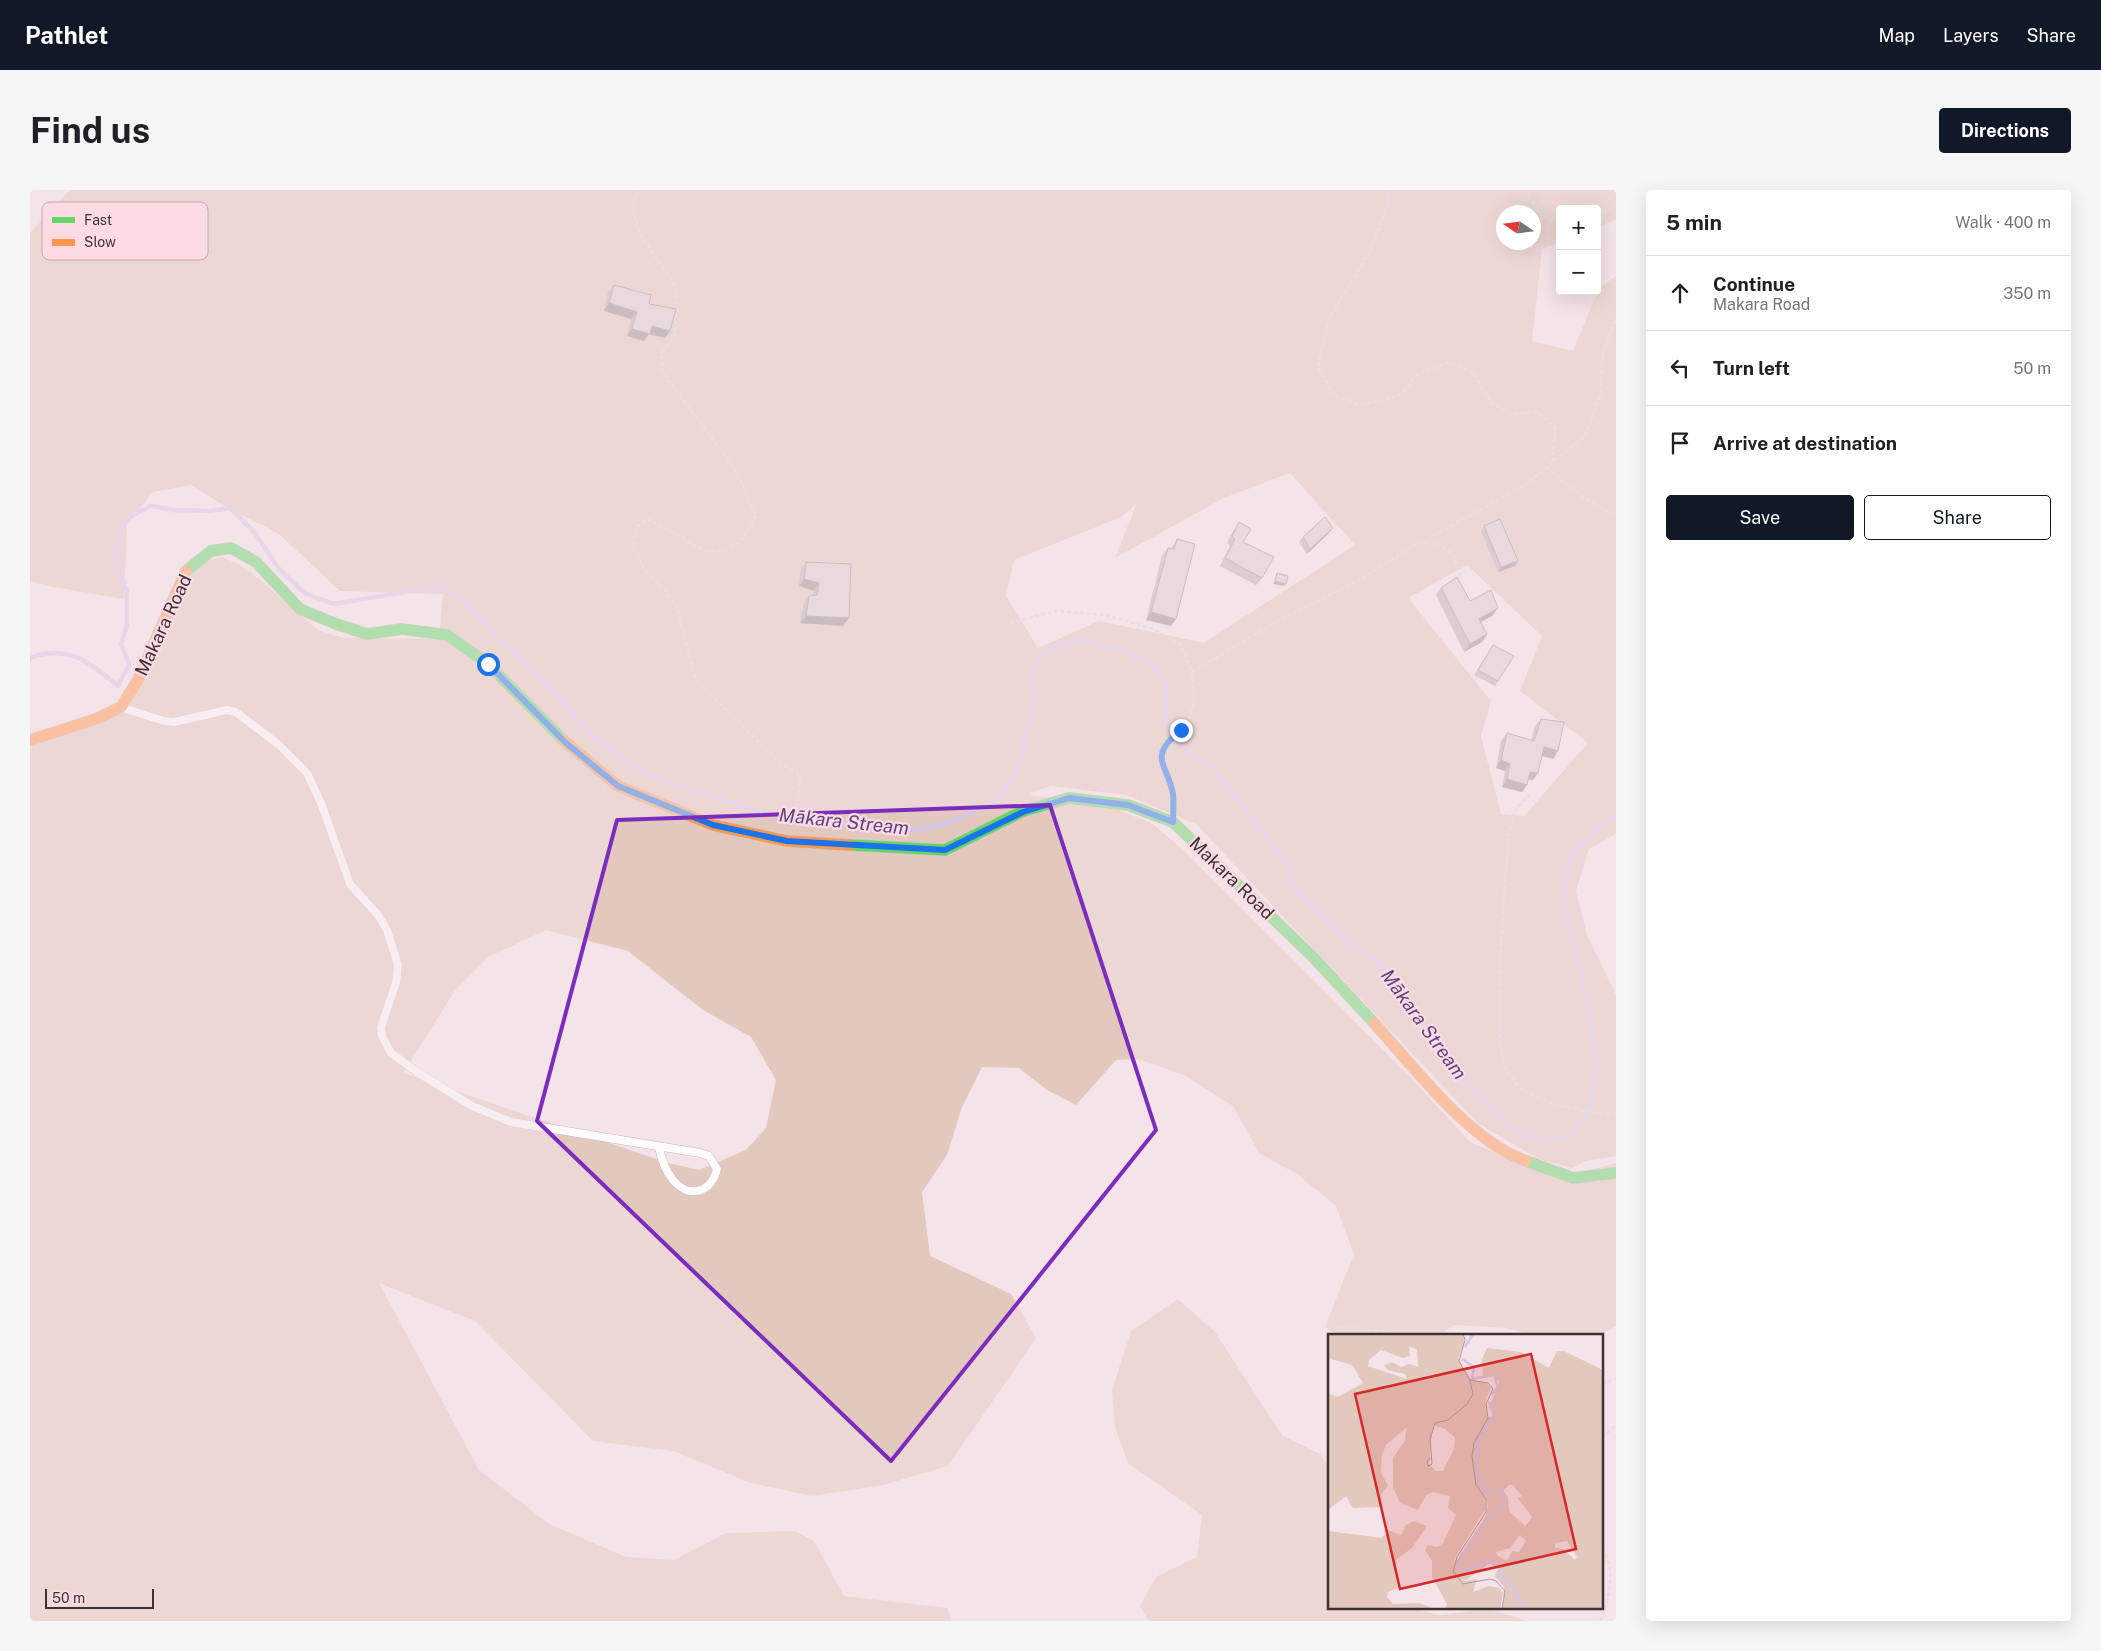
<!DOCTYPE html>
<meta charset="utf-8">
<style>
body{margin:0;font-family:"Public Sans",sans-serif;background:#f6f6f6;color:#202124}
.controls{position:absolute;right:15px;top:15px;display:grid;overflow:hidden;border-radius:5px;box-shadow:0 5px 20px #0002}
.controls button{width:45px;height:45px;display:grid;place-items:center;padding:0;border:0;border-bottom:1px solid #e0e0e0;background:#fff;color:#202124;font:25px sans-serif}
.compass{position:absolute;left:1466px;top:15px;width:45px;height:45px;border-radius:50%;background:#fff;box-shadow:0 5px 20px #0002;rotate:283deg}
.scale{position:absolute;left:15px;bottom:12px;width:109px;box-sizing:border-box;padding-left:5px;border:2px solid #3d3134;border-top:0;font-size:14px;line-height:18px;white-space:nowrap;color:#3d3134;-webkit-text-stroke:4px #fcdbe5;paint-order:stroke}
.stop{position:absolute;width:15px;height:15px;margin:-11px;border:4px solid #1a73e8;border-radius:50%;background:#fff}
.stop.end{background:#1a73e8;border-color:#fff;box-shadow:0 1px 5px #0008}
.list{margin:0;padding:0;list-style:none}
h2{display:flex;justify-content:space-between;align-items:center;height:65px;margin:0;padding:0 20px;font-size:21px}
h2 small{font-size:16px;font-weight:400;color:#757577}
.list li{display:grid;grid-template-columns:32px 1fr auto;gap:15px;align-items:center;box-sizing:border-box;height:75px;padding:0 20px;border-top:1px solid #e0e0e0}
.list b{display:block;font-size:19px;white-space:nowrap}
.list p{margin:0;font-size:16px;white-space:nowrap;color:#757577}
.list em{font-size:16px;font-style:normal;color:#757577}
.actions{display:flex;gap:10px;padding:15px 20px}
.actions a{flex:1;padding:11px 0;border:1px solid #111827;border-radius:5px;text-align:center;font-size:18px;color:#111827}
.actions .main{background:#111827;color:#fff}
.icon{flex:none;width:28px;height:28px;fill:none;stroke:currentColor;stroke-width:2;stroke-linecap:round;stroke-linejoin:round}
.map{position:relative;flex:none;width:1586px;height:1431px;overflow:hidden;border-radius:5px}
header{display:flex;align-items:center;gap:30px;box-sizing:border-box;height:70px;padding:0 25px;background:#111827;color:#fff}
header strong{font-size:24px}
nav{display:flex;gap:28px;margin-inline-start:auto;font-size:18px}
.intro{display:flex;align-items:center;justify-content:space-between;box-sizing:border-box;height:120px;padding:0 30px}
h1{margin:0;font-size:35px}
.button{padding:12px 22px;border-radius:5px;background:#111827;color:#fff;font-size:18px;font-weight:700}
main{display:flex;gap:30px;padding:0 30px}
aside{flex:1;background:#fff;border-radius:5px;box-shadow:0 5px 20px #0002}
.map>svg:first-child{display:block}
.green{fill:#e2c8bd;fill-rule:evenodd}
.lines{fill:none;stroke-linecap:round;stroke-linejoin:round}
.stream{stroke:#d6c6e7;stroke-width:4.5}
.lane-casing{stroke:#c7babe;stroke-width:9}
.fast-casing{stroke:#c7babe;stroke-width:12}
.slow-casing{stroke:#c7babe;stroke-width:12}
.path{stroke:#dad5d7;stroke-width:2.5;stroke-dasharray:4 2.5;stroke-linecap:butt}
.lane{stroke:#fdfbfc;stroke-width:8}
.fast{stroke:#63d668;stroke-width:11}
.slow{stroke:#ff974d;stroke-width:11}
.wall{fill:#bbafb5}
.shaded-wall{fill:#988f93}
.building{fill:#d9ccd2;stroke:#988f93}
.route{stroke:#1a73e8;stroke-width:6}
.marked{fill:none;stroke:#7b2cbf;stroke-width:4;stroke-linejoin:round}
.labels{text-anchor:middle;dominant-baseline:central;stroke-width:4.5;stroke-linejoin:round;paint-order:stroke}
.street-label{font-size:18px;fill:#3d3134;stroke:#fcdbe5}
.water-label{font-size:19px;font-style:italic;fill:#5b447e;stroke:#fcdbe5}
.inset-river{fill:none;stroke:#d6c6e7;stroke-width:2.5}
.inset-road{fill:none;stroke:#ab9ca0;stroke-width:1}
.view{fill:#d62828;fill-opacity:0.15;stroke:#d62828;stroke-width:2.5}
.inset-edge{fill:none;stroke:#3d3134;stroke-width:2.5}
.key{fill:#fcdbe5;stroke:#c3a8b0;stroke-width:1}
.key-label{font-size:14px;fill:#3d3134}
</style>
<header>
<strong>Pathlet</strong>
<nav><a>Map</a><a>Layers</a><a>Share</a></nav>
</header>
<div class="intro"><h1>Find us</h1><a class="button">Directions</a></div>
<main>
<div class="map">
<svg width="1586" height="1431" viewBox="0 0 1586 1431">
<rect width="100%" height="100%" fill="#f4e3e8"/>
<path class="green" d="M40,0H1586V30L1567,37V19H1530V52L1512,59L1502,151L1543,161L1569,98L1586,86V644L1559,659L1546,701L1557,745L1586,805V966L1555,971L1542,978L1509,969L1449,934L1166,634L1096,605L1021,596L1000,603L1003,606L1067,611L1123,634L1155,662L1381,888L1440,952L1499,977L1550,983L1586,973V1136L1571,1145H1501L1476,1138L1424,1135L1410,1145H1305L1295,1137L1324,1064L1306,1016L1267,984L1229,963L1203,916L1154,885L1108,869L1086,870L1046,915L1017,900L989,878L952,877L932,917L917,965L892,1002L900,1066L981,1104L1006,1148L918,1276L853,1295L782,1306L721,1293L643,1261L563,1251L445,1131L349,1093L449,1280L519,1334L596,1367L644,1370L696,1343L765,1341L784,1351L814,1406L918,1418L921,1431H0V554L88,518L167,373L193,367L217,379L288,440L313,448L409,449L413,404L310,401L249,344L198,318L161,295L123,302L97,335L94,409L23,397L0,391V43ZM1474,22H1504V52H1474ZM1260,283L1325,355L1174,453L1069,431L1008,458L976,406L984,370L1091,327L1107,313L1085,368L1194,308ZM1437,375L1512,446L1490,501L1558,553L1494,626L1471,624L1451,546L1461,511L1378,408ZM516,740L598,761L673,820L721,847L746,890L736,938L716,960L669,980L638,973L373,883L426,799L458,767Z
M1148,1109L1185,1142L1252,1245L1290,1264L1300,1278V1417H1373L1410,1425L1459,1419L1498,1431H1119L1110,1416L1126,1387L1167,1367L1172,1325L1098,1273L1085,1237L1082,1200L1101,1141Z"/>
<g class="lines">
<path class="stream" d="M0,469C4,465 9,465 14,464C45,458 65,477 88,496L99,474L91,454L97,436V401L85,371L90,339L101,326L121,316L143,320L180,321L200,318L225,343L249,379L276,404L304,414L410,396L432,408L470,451L497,474L565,548L611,581L715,618L783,632L889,640L922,631L967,612L986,583L1005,515L1002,483L1014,462L1034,452L1054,451L1093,461L1123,475L1137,496L1135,527L1142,544L1155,559L1183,578L1254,669L1266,699L1311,745L1350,773L1426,884L1482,939L1506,951L1542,946L1560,916L1566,876L1560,824L1533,710L1540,666L1564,641L1586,625"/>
<defs>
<path id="lane" d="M93,518L134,531L144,532L197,520L206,522L249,555L277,583L291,613L320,694L348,725L357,740L368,775L366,793L351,837L352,846L361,863L387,882L442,916L481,932L670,963L679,966L687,979C681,1003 659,1009 643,990C635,980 631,968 629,957"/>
<path id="fast" d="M156,381L181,361L201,358L226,372L270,419L306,434L337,444L372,439L417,445L458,474L533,550
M820,655L915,660L993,621L1039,608L1098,615L1143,632L1283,767L1344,833
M1496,971L1543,988L1586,983"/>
<path id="slow" d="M0,550L66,529L91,517L108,490L156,381
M533,550L588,596L683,635L757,651L820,655
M1344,833C1384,877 1439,951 1496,971"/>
</defs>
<use href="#lane" class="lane-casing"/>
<use href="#fast" class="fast-casing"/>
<use href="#slow" class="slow-casing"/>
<path class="path" d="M607,0L603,18L609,42L644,94L648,116L644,146L632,163V182L706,280L726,325C717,347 703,365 677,361C670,360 630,334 618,329L606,337L603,355L614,380L636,400L647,418L666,490L747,570L770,586L766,628
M1359,0L1357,16L1341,59L1298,131L1288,178L1305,206L1332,215L1369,206L1388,184L1418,173L1443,182L1461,212L1480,224L1508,222L1525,237L1523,271
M1498,0L1499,9L1519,30H1530
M1567,25L1586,16
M1516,277L1553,307L1580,323L1586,320
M1392,352L1495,295L1556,245L1571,203L1572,166L1586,128
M980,433L1026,421L1075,425L1121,438L1151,455L1162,482L1165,509L1157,536L1135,553L1131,572L1143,604V613
M1162,482L1246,432L1335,387L1390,352L1412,355L1423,365L1431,387
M1500,604L1486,619L1479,644C1476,684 1460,855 1477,881C1481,887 1487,895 1492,899C1512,914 1561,925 1586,924
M1305,1138H1328L1379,1145
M1572,1193L1586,1189
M1572,1247L1586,1236
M1570,1431C1580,1410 1586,1377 1572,1358"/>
<use href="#lane" class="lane"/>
<use href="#fast" class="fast"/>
<use href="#slow" class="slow"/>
</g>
<path class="wall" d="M584,95L619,114L635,148L619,144L614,151L597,146L601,129L574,121L578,102Z
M1209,332L1213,352L1232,388L1226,395L1190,376L1200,356L1197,353L1204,340Z
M1454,336L1485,376L1468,382L1451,341Z
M1299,343L1277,364L1269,352L1273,347Z
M1147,349L1146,429L1141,436L1116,430L1132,366L1138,358L1141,359Z
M776,372L813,436L770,433L774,413L779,406L783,405L784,401L769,396L771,379Z
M1411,398L1440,411L1462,426L1451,432L1457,444L1452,452L1434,462L1406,405Z
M1463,455L1484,466L1465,496L1444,485Z
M1511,529L1523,569L1512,566L1508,583L1503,590H1498L1497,595L1492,602L1472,597L1475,581L1466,578L1471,551L1477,543L1501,550L1505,536Z"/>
<path class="shaded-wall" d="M579,113L607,122L601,129L574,121Z
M622,136L640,141L635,148L619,144L614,151L597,146L602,139Z
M1303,338L1299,343L1277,364L1280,359Z
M1488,371L1485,376L1468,382L1471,377Z
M774,389L789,393L784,401L769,396Z
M1245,391L1256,394L1254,396L1243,394Z
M1468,418L1462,426L1443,436L1449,429Z
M1121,422L1146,429L1141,436L1116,430Z
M776,426L819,428L813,436L770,433Z
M1457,444L1452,452L1434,462L1440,454Z
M1514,557L1528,561L1523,569L1509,565Z
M1471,570L1480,574L1475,581L1466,578Z
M1500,582L1508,583L1503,590L1494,589Z
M1477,589L1497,595L1492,602L1472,597Z"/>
<path class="building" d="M584,95L621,105L619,114L646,119L640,141L622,136L620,144L602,139L607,122L579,113Z
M1295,327L1303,338L1280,359L1273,347Z
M1470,329L1488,371L1471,377L1454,336Z
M1209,332L1221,339L1213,352L1244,367L1232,388L1195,368L1205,349L1202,346Z
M1147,349L1165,354L1146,429L1121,422L1138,358L1144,359Z
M776,372L821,374L819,428L776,426L779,406L787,405L789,393L774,389Z
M1247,383L1258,386L1256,394L1245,391Z
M1427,387L1440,411L1461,400L1468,418L1449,429L1457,444L1440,454L1411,398Z
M1463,455L1484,466L1468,491L1448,480Z
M1511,529L1534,532L1528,561L1514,557L1508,583L1500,582L1497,595L1477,589L1480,574L1471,570L1477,543L1504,551Z"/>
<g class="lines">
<path class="route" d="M458,474L536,553L588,596L683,635L757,651L915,660L993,622L1039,608L1098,615L1143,632C1143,623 1144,613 1143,604C1137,572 1117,568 1151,540"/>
</g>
<path d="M0 0H1586V1431H0ZM1020,615L1126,940L861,1271L507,931L587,630Z" fill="#f4e3e8" fill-opacity=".55" fill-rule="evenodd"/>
<path class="marked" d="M1020,615L1126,940L861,1271L507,931L587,630Z"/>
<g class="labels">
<g class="street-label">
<text transform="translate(133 435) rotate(-65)">Makara Road</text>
<text transform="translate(1202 688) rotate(44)">Makara Road</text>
</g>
<g class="water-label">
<text transform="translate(814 631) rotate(6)">Mākara Stream</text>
<text transform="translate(1394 834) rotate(54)">Mākara Stream</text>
</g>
</g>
<g transform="translate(1298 1144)">
<rect width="275" height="275" fill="#f4e3e8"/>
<path d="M0,0H135L136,10L130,24L142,45L158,49L163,54L157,68L160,83L165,82L163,69L171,48L165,41L155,43L154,25L159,14L193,18L221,34L229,17H236L275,36V275H175L176,253L167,242L170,234L161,230L138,246L131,245L137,247L149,245L145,258L161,252L171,254L175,259L172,275H117L119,270L104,243V227L97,216L100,211L110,213L115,209L128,181L120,174L122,162L105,158L98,161L90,176L72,169L65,153V124L77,106L78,94L58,111L54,121L53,138L60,152L53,160L55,173L25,174L18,162L0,176V59L10,63L35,49L24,31L0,24ZM81,12L89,16L90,33L81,30L73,33L64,28L56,31L60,36L77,40L79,45L40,32L41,26L53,16L75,24L82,22ZM105,91L117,95L127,104L126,115L115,137H108L101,130ZM181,151H185L195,164L189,163L204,183L197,192L181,177L180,163L175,157ZM157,160L160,172L158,181L125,232L127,224L157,176ZM192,201L198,207L191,218L184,217L179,227L169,221L168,218L182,214ZM239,207L249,223L247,226L235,215L227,214V209ZM86,187L99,192L84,214L68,226L71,253L60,258L59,263L65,270L91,269L106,275H0V197L54,204L60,196L73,201L78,191Z" fill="#e2c8bd" fill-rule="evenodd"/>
<path class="inset-river" d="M137,13L145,0M134,25L146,33L144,45L166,41L170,53L164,60M161,68L166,81L149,111V143L155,156L175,157L176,171L168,176L153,195L129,232L135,238L159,228L169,230L173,237V245L187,256L193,269L191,275"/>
<path class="inset-road" d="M135,0L137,6L131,27L136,36L142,46L160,49L165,55L158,70L160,84L146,109L144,122L148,151L158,165V178L129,223L125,237L135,250L162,245L168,247L177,257L174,275M103,124L99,127L100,132L103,131L104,129L102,105L107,89L120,86L139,70L145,60L142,46"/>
<path class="view" d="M203,20L248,215L72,255L27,60Z"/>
<rect width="275" height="275" class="inset-edge"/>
</g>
<rect x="12" y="12" width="166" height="58" rx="8" class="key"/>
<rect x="22" y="27" width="23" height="6" fill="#63d668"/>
<rect x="22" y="49" width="23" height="7" fill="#ff974d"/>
<g class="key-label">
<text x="54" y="35">Fast</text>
<text x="54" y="57">Slow</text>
</g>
</svg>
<div class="controls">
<button>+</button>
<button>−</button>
</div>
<svg class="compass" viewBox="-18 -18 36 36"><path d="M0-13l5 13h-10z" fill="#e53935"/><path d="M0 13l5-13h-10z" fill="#757577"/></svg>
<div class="scale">50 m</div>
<div class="stop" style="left:458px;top:474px"></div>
<div class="stop end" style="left:1151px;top:540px"></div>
</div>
<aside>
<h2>5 min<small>Walk · 400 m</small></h2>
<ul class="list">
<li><svg class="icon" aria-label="ahead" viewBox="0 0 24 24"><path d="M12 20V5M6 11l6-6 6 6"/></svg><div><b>Continue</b><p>Makara Road</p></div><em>350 m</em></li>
<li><svg class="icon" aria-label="left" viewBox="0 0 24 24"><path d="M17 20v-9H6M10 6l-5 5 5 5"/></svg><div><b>Turn left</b></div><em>50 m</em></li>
<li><svg class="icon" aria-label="arrive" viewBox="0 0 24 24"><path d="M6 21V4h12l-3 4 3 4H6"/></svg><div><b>Arrive at destination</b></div></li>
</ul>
<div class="actions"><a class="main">Save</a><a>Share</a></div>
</aside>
</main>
